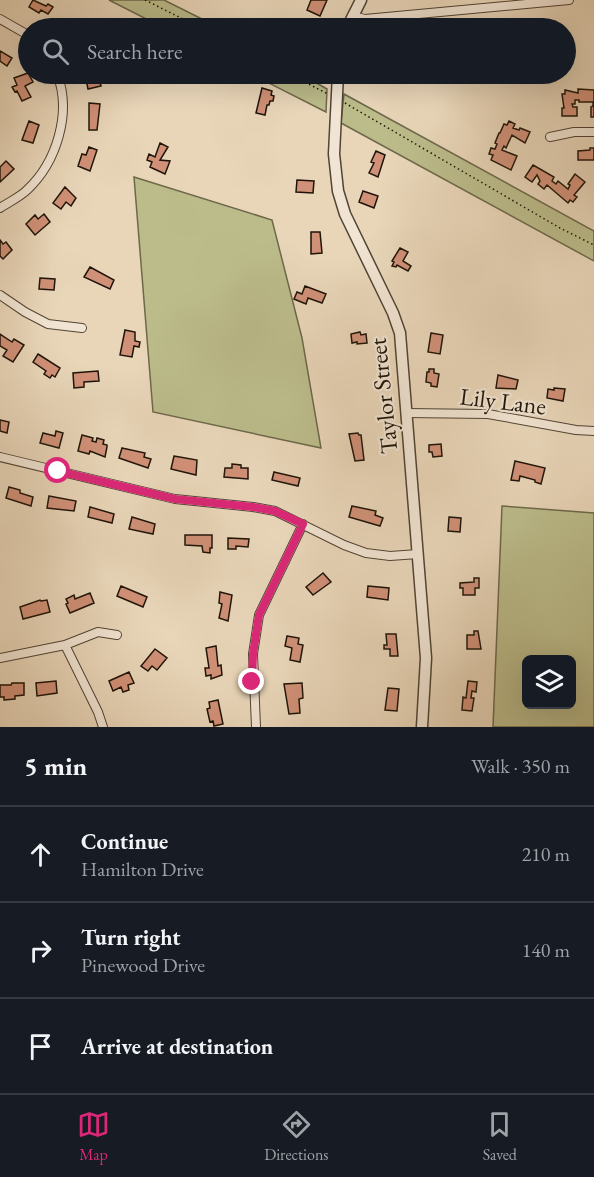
<!DOCTYPE html>
<meta charset="utf-8">
<style>
body{margin:0;font-family:"EB Garamond",serif;background:#242831;color:#f1f3f6}
.controls{position:absolute;right:18px;bottom:18px;display:grid;overflow:hidden;border-radius:9px;box-shadow:0 6px 24px #0002}
.controls button{width:54px;height:54px;display:grid;place-items:center;padding:0;border:0;border-bottom:2px solid #363941;background:#171b24;color:#f1f3f6;font:30px sans-serif}
.stop{position:absolute;width:18px;height:18px;margin:-14px;border:4px solid #db2777;border-radius:50%;background:#fff}
.stop.end{background:#db2777;border-color:#fff;box-shadow:0 2px 6px #0008}
.list{margin:0;padding:0;list-style:none}
h2{display:flex;justify-content:space-between;align-items:center;height:78px;margin:0;padding:0 24px;font-size:26px}
h2 small{font-size:20px;font-weight:400;color:#9ea1a6}
.list li{display:grid;grid-template-columns:39px 1fr auto;gap:18px;align-items:center;box-sizing:border-box;height:96px;padding:0 24px;border-top:2px solid #363941}
.list b{display:block;font-size:22px;white-space:nowrap}
.list p{margin:0;font-size:20px;white-space:nowrap;color:#9ea1a6}
.list em{font-size:20px;font-style:normal;color:#9ea1a6}
.icon{flex:none;width:33px;height:33px;fill:none;stroke:currentColor;stroke-width:2;stroke-linecap:round;stroke-linejoin:round}
.map{position:relative;flex:none;width:594px;height:727px;overflow:hidden}
.search{position:absolute;background:#171b24;box-shadow:0 6px 24px #0002;left:18px;right:18px;top:18px;height:66px;display:flex;align-items:center;gap:15px;box-sizing:border-box;padding:0 21px;border-radius:33px;color:#9ea1a6;font-size:22px}
.sheet{height:366px;background:#171b24}
nav{display:flex;justify-content:space-around;align-items:center;box-sizing:border-box;height:84px;border-top:2px solid #363941;background:#171b24;font-size:16px;color:#9ea1a6}
nav a{display:grid;justify-items:center;gap:3px}
nav .on{color:#db2777}
.map>svg:first-child{display:block}
.green{fill:#bcbc8b;stroke:#6d684a;stroke-width:1.5;fill-rule:evenodd}
.building{fill:#d19178;stroke:#1e1408;stroke-width:1.5}
.lines{fill:none;stroke-linecap:round;stroke-linejoin:round}
.minor-casing{stroke:#514434;stroke-width:10}
.tertiary-casing{stroke:#514434;stroke-width:13}
.path{stroke:#1e1408;stroke-width:1.5;stroke-dasharray:1.5 3;stroke-linecap:butt}
.minor{stroke:#f1e4d2;stroke-width:8}
.tertiary{stroke:#f1e4d2;stroke-width:10}
.route{stroke:#db2777;stroke-width:8}
.labels{text-anchor:middle;dominant-baseline:central;stroke-width:4.5;stroke-linejoin:round;paint-order:stroke}
.street-label{font-size:24px;fill:#1e1408;stroke:#f1e4d2}
</style>
<div class="map">
<svg width="594" height="727" viewBox="0 0 594 727">
<rect width="100%" height="100%" fill="#e9d6b9"/>
<filter id="stains"><feTurbulence type="fractalNoise" baseFrequency=".00333" numOctaves="4"/><feColorMatrix values="0 0 0 0 .2 0 0 0 0 .09 0 0 0 0 .02 0 0 0 .5 -.17"/></filter>
<radialGradient id="worn" r=".72"><stop offset=".6" stop-color="#630" stop-opacity="0"/><stop offset="1" stop-color="#630" stop-opacity=".3"/></radialGradient>
<path class="green" d="M109,0H164L220,28H164Z
M251,74H301L327,89L326,112Z
M344,94L594,231V261L341,123Z
M134,177L272,220L302,338L321,448L153,412Z
M502,506L594,513V727H493ZM526,660H572V704H526Z"/>
<path class="building" d="M33,0L46,6L48,4L53,7L48,14L41,10L39,13L29,7Z
M311,0H327L320,16L307,10Z
M0,51L12,58L7,66L0,61Z
M28,73L33,82L25,86L31,97L22,101L17,91L15,92L12,87L17,85L14,78Z
M85,74H98L101,86L88,89Z
M262,88L272,91L271,95L274,96L273,101H270L269,105H267L265,115L256,113Z
M578,89L594,90V117H591V107L593,106V102H579V100H575V104H572L573,107H577V116H562V108H564L562,94H565V90L578,93Z
M89,103L100,104L97,130H89Z
M29,121L39,125L33,143L22,140Z
M509,121L515,124L513,128L519,130L520,128L530,132L525,143L512,135L506,148L504,146L502,150L517,156L511,170L491,160L493,155L489,154L491,148L495,149L497,144L495,143L499,133H500L504,124L507,125Z
M160,143L168,147L160,160L170,161L165,174L150,167L152,162L147,160L149,154L155,157Z
M89,147L97,150L90,171L78,166L82,154L86,155Z
M590,148H594V160H578V151L590,150Z
M376,151L385,155L378,177L369,173L374,163L371,162Z
M6,161L14,169L0,182V167Z
M533,165L554,177L552,181L556,184L558,181L568,189L570,185L568,184L575,174L585,182L574,195L577,197L573,202L570,200L568,203L547,185L544,189L538,184L540,181L537,175L532,182L525,177Z
M297,180L314,181L313,193L296,192Z
M65,187L76,198L71,206L66,202L61,209L53,203Z
M363,191L378,196L374,208L359,202Z
M44,214L50,222L35,235L26,224L35,215L38,219Z
M311,232H320L322,253L311,254Z
M0,240L3,244L6,242L12,250L3,259L0,256Z
M400,248L408,252L403,261L411,266L408,271L397,265L396,267L392,266L394,262L392,261Z
M90,267L114,280L110,289L84,277Z
M40,278L55,279L54,290L39,289Z
M305,286L326,294L322,303L308,298L306,304L294,299L297,292L302,294Z
M125,330L135,332V341L140,342L139,347L134,346L132,357L120,355Z
M360,332L361,335L366,334L367,343L357,344V342L352,343L351,334Z
M431,333L443,335L440,354L428,352Z
M0,334L12,342L14,339L24,345L13,362L3,356L7,350L0,346Z
M38,354L60,368L55,377L52,375L50,378L44,374L46,371L33,362Z
M429,369H434V373L439,374L437,387L431,386V383L426,382L427,372H429Z
M98,371L99,381L84,382V387L74,388L73,373Z
M498,375L518,380L516,389L496,388Z
M554,388L565,389L563,401L547,398L548,389L554,390Z
M0,420L9,422L7,433L0,431Z
M56,431L63,433L59,448L40,443L43,433L55,436Z
M358,433L359,435H361L364,460L355,461L349,434Z
M82,435L93,438L92,441L96,442L97,438L104,440L103,444L107,445V447L105,457L90,451L89,454L78,451Z
M441,444L442,456L433,457L432,452H429V445Z
M122,448L145,453L144,457L151,459L148,468L119,458Z
M174,456L197,460L196,475L171,469Z
M515,461L545,468L541,484L535,482V480L520,476L519,481L511,480Z
M232,464L241,465V468H248V479L224,477L225,468H232Z
M274,472L300,478L298,486L272,480Z
M9,487L20,490V493L33,497L31,506L6,498Z
M49,496L76,501L74,511L47,508Z
M352,506L376,511L375,515L383,518L380,526L349,517Z
M90,507L114,514L112,523L88,517Z
M132,517L155,524L153,534L129,529Z
M449,517L461,518L460,532L448,531Z
M185,535H212V548H210V553L203,552L202,546L185,545Z
M228,538L249,539L248,547L236,546V549H228Z
M323,573L331,582L313,595L306,587Z
M474,578H479V588H475V595H463V588H460V583L474,582Z
M121,586L147,597L143,607L117,596Z
M368,586L389,588L388,600L367,597Z
M220,592L232,595L228,621L219,618L222,604L219,603Z
M90,593L94,603L70,613L66,604L68,603L66,599L74,595L75,599Z
M40,600L41,601L47,600L50,612L23,619L20,607Z
M474,631H478L481,649H467V635H474Z
M386,634H396L398,656H390V649H384V645H387Z
M287,636L299,638L298,644L303,645L300,662L290,660L292,648L285,646Z
M216,646L218,666L221,665L222,675L211,679V675L206,676L205,668H209L206,648Z
M155,649L167,658L157,670L152,666L148,671L141,666Z
M129,672L134,683L128,685L129,690L123,692L121,687L113,691L109,681Z
M56,681L57,693L37,696L36,683Z
M468,681L477,682L476,692L472,691L471,698H474L472,711L462,710L463,697L466,698Z
M12,683H24V695L15,696V699L4,700V697H0V685H11Z
M302,683L303,698L299,699L300,713L289,714L284,684Z
M388,688L399,689L397,711L385,710Z
M218,700L223,724L214,726L213,721L210,722L207,709L210,708L209,702Z"/>
<g class="lines">
<defs>
<path id="minor" d="M352,16L365,19L569,0
M0,19L28,35
M550,137L574,132H594
M0,208C9,202 20,197 27,190C57,162 72,112 57,74
M0,295L25,312L48,324L82,328
M407,413L488,414L576,430L594,431
M0,457L175,499L253,507L275,511L344,545L366,553L390,556L418,554
M65,645L98,712L103,727
M0,658L65,645L98,632L117,635
M256,727L253,654L259,615L303,524"/>
<path id="tertiary" d="M347,28L361,0
M338,74L334,154L338,191L345,214L393,313L400,333L426,658L422,727"/>
</defs>
<use href="#minor" class="minor-casing"/>
<use href="#tertiary" class="tertiary-casing"/>
<path class="path" d="M145,0L201,28
M289,74L328,94
M345,103L560,228L594,245"/>
<use href="#minor" class="minor"/>
<use href="#tertiary" class="tertiary"/>
</g>
<g class="lines">
<path class="route" d="M58,471L175,499L253,507L275,511L303,524L259,615L253,654L252,682"/>
</g>
<g class="labels">
<g class="street-label">
<text transform="translate(383 396) rotate(-96)">Taylor Street</text>
<text transform="translate(503 401) rotate(7)">Lily Lane</text>
</g>
</g>
<rect width="100%" height="100%" filter="url(#stains)"/>
<rect width="100%" height="100%" fill="url(#worn)"/>
</svg>
<div class="controls">
<button><svg class="icon" aria-label="layers" viewBox="0 0 24 24"><path d="M12 4l9 5-9 5-9-5zM3 14l9 5 9-5"/></svg></button>
</div>
<div class="stop" style="left:58px;top:471px"></div>
<div class="stop end" style="left:252px;top:682px"></div>
<div class="search"><svg class="icon" aria-label="search" viewBox="0 0 24 24"><circle cx="10" cy="10" r="6"/><path d="M15 15l6 6"/></svg>Search here</div>
</div>
<section class="sheet">
<h2>5 min<small>Walk · 350 m</small></h2>
<ul class="list">
<li><svg class="icon" aria-label="ahead" viewBox="0 0 24 24"><path d="M12 20V5M6 11l6-6 6 6"/></svg><div><b>Continue</b><p>Hamilton Drive</p></div><em>210 m</em></li>
<li><svg class="icon" aria-label="right" viewBox="0 0 24 24"><path d="M7 20v-9h11M14 6l5 5-5 5"/></svg><div><b>Turn right</b><p>Pinewood Drive</p></div><em>140 m</em></li>
<li><svg class="icon" aria-label="arrive" viewBox="0 0 24 24"><path d="M6 21V4h12l-3 4 3 4H6"/></svg><div><b>Arrive at destination</b></div></li>
</ul>
</section>
<nav>
<a class="on"><svg class="icon" aria-label="map" viewBox="0 0 24 24"><path d="M3 6l6-2 6 2 6-2v14l-6 2-6-2-6 2zM9 4v14M15 6v14"/></svg>Map</a>
<a><svg class="icon" aria-label="directions" viewBox="0 0 24 24"><path d="M12 3l9 9-9 9-9-9zM9 14v-3h6M13 9l2 2-2 2"/></svg>Directions</a>
<a><svg class="icon" aria-label="saved" viewBox="0 0 24 24"><path d="M7 4h10v16l-5-4-5 4z"/></svg>Saved</a>
</nav>
